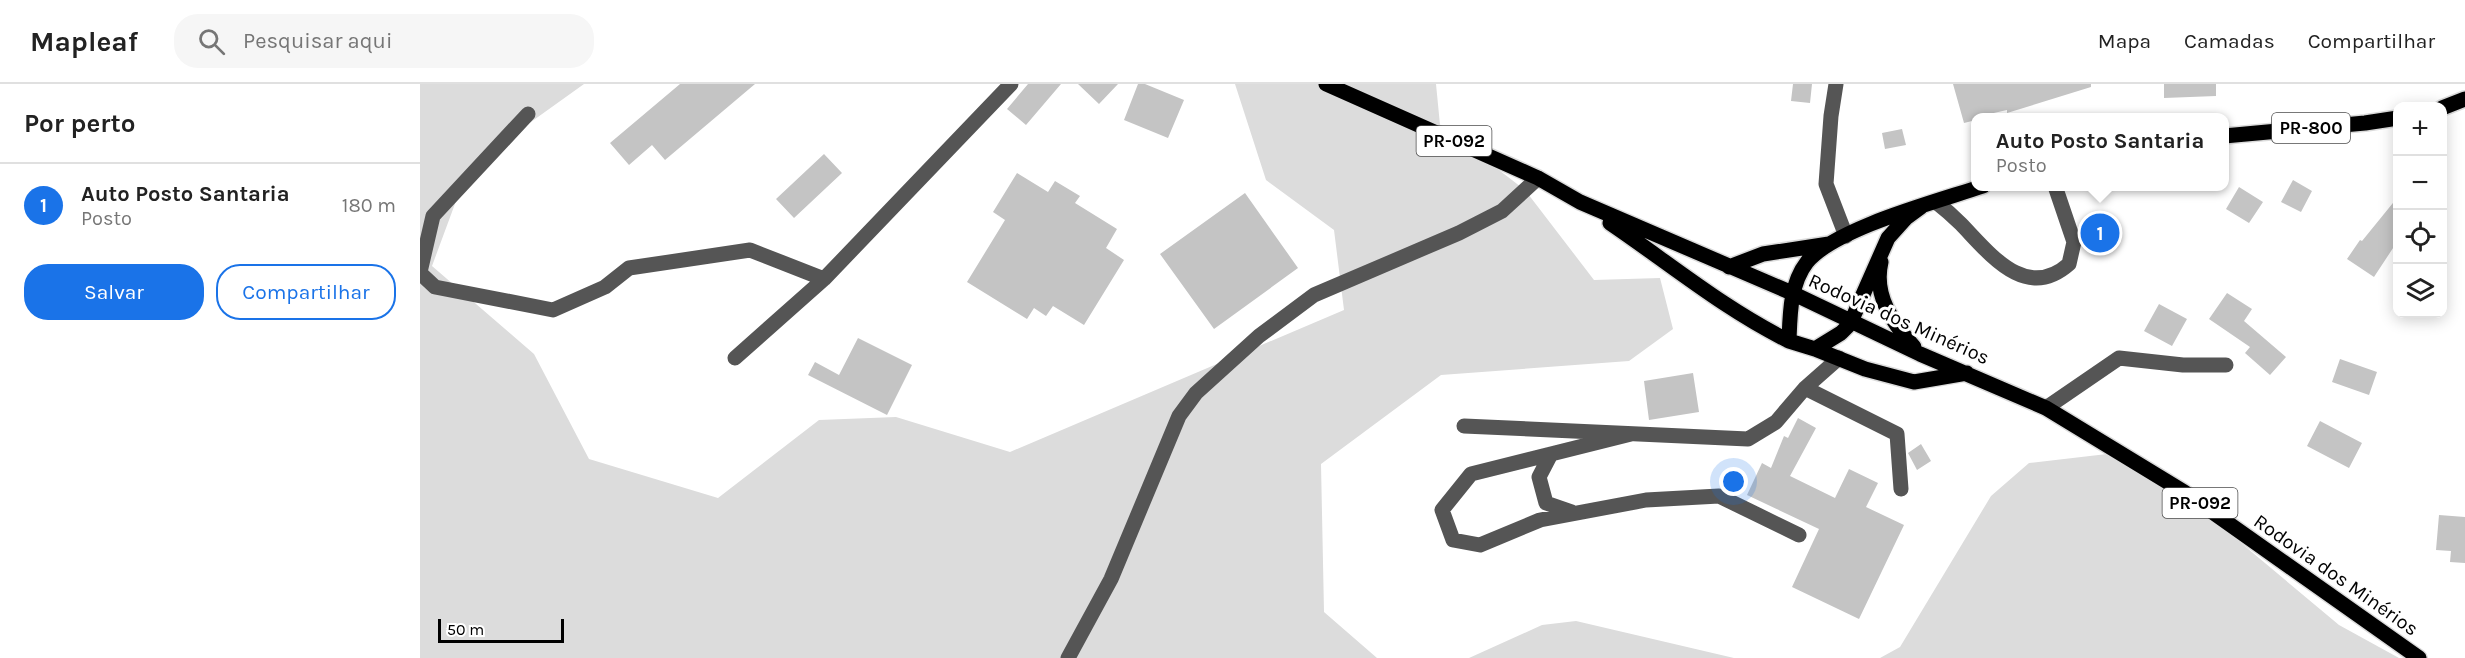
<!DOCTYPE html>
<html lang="pt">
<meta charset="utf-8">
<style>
body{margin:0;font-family:Karla,sans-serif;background:#f6f6f6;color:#222}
.controls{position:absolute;right:18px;top:18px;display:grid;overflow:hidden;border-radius:12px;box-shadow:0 3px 15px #0003}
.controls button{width:54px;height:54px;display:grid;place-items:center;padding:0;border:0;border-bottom:2px solid #e0e0e0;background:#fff;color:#222;font:30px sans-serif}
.scale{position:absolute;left:18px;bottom:15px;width:126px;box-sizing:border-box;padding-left:6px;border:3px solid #000;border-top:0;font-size:16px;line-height:21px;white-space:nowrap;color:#000;-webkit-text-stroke:4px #fff;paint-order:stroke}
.you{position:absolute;left:1314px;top:398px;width:21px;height:21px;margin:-15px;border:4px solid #fff;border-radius:50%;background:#1a73e8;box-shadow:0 0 0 9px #1a73e833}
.badge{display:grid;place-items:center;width:39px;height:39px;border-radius:50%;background:#1a73e8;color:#fff;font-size:20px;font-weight:700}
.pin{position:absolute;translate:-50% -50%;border:3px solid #fff;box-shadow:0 2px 6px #0006}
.popup{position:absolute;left:1551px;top:29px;width:258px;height:78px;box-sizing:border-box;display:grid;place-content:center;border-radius:12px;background:#fff;filter:drop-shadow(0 2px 4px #0005);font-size:20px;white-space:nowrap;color:#767676}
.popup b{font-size:22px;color:#222}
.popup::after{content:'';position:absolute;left:50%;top:100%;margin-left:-12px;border:12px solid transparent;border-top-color:#fff}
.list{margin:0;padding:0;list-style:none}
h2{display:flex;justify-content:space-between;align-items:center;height:78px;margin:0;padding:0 24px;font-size:26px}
h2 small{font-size:20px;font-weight:400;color:#767676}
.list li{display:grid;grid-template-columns:39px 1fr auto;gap:18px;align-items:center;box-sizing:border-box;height:84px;padding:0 24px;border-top:2px solid #e0e0e0}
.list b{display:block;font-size:22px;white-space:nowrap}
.list p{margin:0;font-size:20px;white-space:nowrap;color:#767676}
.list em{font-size:20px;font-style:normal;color:#767676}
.actions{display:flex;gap:12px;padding:18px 24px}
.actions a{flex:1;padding:14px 0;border:2px solid #1a73e8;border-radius:24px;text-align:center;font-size:21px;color:#1a73e8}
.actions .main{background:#1a73e8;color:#fff}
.icon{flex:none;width:33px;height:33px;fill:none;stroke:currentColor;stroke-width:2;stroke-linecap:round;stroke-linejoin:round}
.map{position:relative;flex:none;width:2045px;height:574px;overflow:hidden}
header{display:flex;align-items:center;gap:36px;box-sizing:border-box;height:84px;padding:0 30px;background:#fff;border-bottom:2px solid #e0e0e0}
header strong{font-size:28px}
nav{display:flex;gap:33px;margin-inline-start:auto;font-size:21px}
.search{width:420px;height:54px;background:#f6f6f6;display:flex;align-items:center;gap:15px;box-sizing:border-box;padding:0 21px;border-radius:24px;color:#767676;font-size:22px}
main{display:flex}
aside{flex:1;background:#fff}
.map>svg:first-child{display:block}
.green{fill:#dcdcdc}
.building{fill:#c4c4c4}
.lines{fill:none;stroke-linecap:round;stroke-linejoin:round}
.major-casing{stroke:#dbdbdb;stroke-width:18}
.minor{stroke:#555;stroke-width:15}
.major{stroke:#000;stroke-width:15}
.labels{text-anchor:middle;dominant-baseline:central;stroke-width:6;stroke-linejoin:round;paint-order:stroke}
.shield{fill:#fff;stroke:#4c4c4c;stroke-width:1.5}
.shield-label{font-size:18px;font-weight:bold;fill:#000}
.street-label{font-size:20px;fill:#000;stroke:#fff}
</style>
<header>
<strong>Mapleaf</strong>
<div class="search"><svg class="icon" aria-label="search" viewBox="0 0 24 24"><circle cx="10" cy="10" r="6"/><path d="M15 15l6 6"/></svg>Pesquisar aqui</div>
<nav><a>Mapa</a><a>Camadas</a><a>Compartilhar</a></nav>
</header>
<main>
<aside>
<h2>Por perto<small></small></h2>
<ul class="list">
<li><span class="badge">1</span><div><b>Auto Posto Santaria</b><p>Posto</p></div><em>180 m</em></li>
</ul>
<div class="actions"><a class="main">Salvar</a><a>Compartilhar</a></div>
</aside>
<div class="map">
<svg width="2045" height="574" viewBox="0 0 2045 574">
<rect width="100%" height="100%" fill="#fff"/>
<path class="green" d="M0,0H164L90,53L39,109L12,182L114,270L169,375L298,414L399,336L476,333L590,368L924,226L914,146L846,96L815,0H1016L1020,41L1105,106L1174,196L1240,194L1253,245L1209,277L1021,291L901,380L904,528L957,574H0Z
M1687,370L1772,418L1919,541L1979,574H1460L1480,563L1571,412L1609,379Z
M1156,537L1314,574H1049L1122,541Z"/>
<path class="building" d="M260,0H335L245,76L232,61L209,81L190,59Z
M608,0H641L606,41L587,25Z
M658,0H698L679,20Z
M718,0H725L764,16L748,54L704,36Z
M1373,0H1392L1390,19L1371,17Z
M1533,0H1671V3L1587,29V26L1556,33V36L1544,39Z
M1744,0H1796V12L1744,14Z
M1482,45L1486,61L1465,65L1462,49Z
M404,70L422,89L374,134L356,115Z
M597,89L628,108L635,97L660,112L655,119L697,145L686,164L704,176L664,241L633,222L626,232L614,224L607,235L547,198L585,136L573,128Z
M1873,96L1892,107L1881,128L1861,118Z
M1819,103L1843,118L1829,139L1806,125Z
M825,109L878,184L794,245L740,170Z
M1977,114V158L1954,193L1927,175L1940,156L1942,157Z
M1807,209L1832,225L1824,237L1866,273L1850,291L1825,269L1830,263L1789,235Z
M1739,220L1767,235L1752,262L1724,247Z
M438,254L492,281L467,331L388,291L395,278L419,291Z
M1920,275L1957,288L1949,311L1912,298Z
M1273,289L1279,328L1229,336L1224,297Z
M1378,334L1396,344L1370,392L1415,414L1429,385L1458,399L1446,423L1484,441L1439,535L1372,503L1399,445L1327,411L1342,379L1351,384L1364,352L1368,354Z
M1900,337L1942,359L1929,384L1887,362Z
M1501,360L1511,377L1497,386L1488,369Z
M2019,431L2045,433V479L2030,478L2031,467L2016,466Z"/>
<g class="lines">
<defs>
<path id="major" d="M906,0L1118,94L1160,118L1372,209L1500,270L1626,324L1764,408L1999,574
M2022,24L2045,15
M1804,52L1945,39L1978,34
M1501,123L1486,134L1468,154L1430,240L1421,249L1395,265L1369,257C1370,230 1370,200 1387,178C1415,144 1519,117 1563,102
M1190,139C1249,179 1304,225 1369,257
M1461,178C1453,212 1473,239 1494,263
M1309,183L1343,170L1409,160
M1395,265L1445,285L1494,298L1547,289"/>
</defs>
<use href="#major" class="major-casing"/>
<path class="minor" d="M1416,0L1411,32L1406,100L1426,152
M1516,118C1525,125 1533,132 1541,140C1570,170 1606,218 1649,180L1654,158L1635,102
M0,188L13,132L108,30
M0,189L15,203L133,226L185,203L209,184L330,166L404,195
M315,274L404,195L591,0
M1385,304L1477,350L1481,405
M1626,324L1699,274L1763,281H1806
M1044,342L1328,355L1356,338L1385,304L1419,274
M1211,350L1051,390L1022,426L1033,456L1060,461L1120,436L1226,416L1299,412L1379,451
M1131,370L1119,393L1126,419L1152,428
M648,574L691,495L759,332L776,309L839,252L894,211L1039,149L1082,127L1118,94"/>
<use href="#major" class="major"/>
</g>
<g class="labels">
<g class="shield">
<rect x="1852" y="29" width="78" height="30" rx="4.5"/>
<rect x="996.5" y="42" width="75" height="30" rx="4.5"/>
<rect x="1742.5" y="404" width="75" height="30" rx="4.5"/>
</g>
<g class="shield-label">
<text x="1891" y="44">PR-800</text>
<text x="1034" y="57">PR-092</text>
<text x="1780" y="419">PR-092</text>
</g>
<g class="street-label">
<text transform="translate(1479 235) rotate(24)">Rodovia dos Minérios</text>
<text transform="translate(1916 491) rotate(35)">Rodovia dos Minérios</text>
</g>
</g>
</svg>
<div class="controls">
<button>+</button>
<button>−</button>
<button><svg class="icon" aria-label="locate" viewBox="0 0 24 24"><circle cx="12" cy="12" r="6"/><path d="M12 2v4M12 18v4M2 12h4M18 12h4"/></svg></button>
<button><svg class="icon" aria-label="layers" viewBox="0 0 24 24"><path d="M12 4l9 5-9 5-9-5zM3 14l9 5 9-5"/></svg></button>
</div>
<div class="scale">50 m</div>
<div class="you"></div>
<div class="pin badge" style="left:1680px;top:149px">1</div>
<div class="popup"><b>Auto Posto Santaria</b>Posto</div>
</div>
</main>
